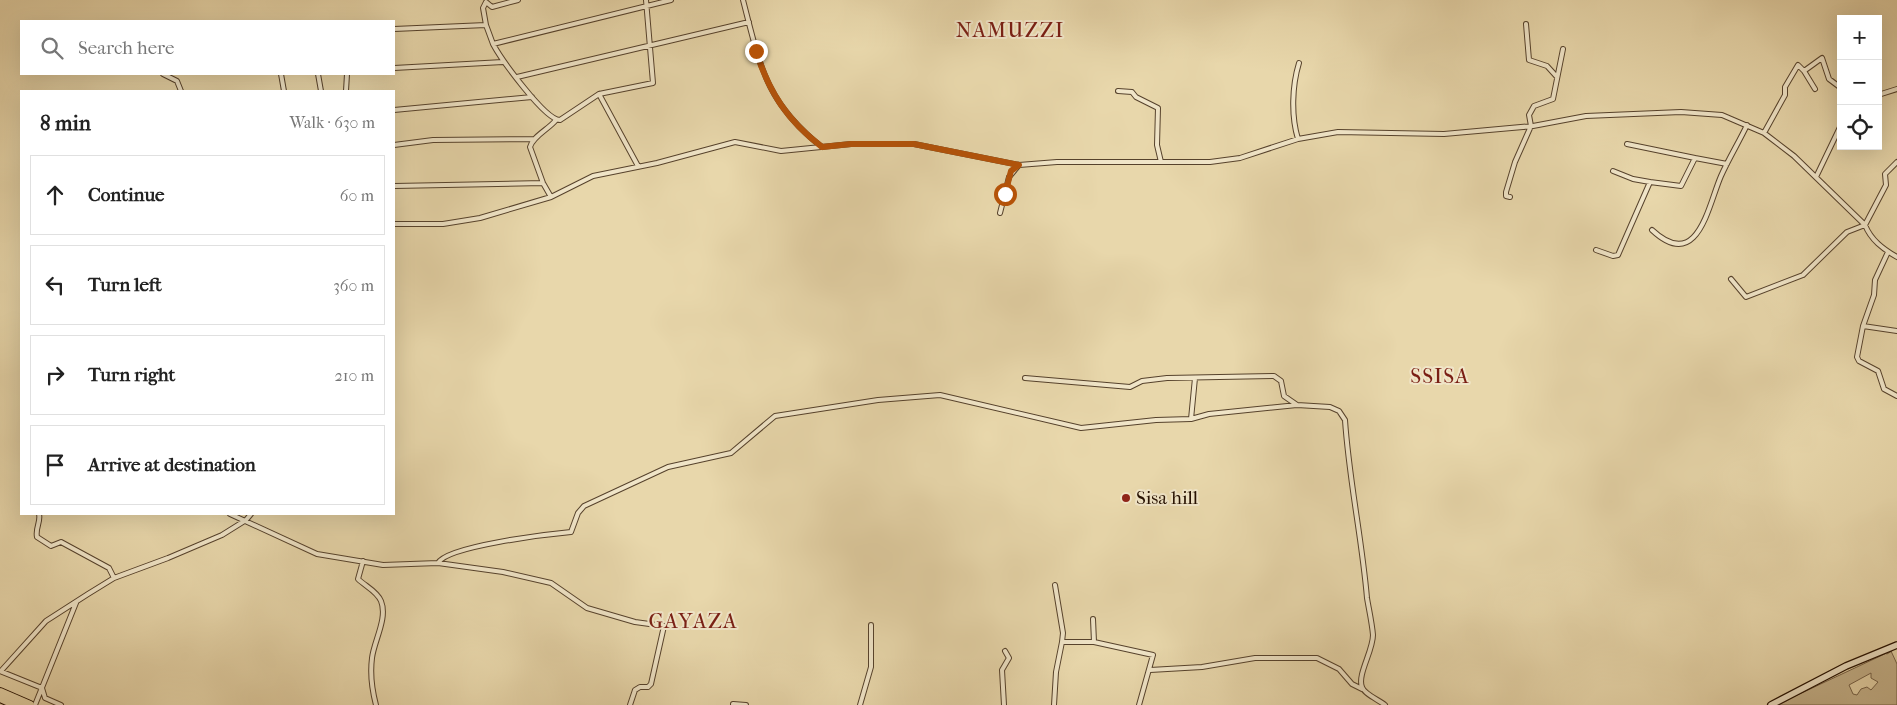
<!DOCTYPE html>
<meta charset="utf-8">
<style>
body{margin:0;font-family:"IM FELL French Canon",serif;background:#f2f2f2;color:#222}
.controls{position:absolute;right:15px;top:15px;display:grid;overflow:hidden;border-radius:0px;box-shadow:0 5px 20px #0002}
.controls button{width:45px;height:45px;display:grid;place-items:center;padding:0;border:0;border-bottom:1px solid #e0e0e0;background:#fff;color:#222;font:25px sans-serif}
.stop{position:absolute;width:15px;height:15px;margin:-11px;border:4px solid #b45309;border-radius:50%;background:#fff}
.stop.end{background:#b45309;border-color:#fff;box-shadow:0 1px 5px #0008}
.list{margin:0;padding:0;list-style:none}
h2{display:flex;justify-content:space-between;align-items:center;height:65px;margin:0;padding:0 20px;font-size:21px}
h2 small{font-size:16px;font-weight:400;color:#767676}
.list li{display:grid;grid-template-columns:32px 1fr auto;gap:15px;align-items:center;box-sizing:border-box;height:80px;margin:0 10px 10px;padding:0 10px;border:1px solid #e0e0e0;border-radius:0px}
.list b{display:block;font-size:19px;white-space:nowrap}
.list em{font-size:16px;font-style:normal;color:#767676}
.icon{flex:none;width:28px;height:28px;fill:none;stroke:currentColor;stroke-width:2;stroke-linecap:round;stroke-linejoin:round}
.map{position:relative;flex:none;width:1897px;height:705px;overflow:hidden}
.search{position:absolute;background:#fff;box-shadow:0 5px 20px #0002;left:20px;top:20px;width:375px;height:55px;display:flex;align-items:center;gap:12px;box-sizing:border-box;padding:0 18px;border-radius:0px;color:#767676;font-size:19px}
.panel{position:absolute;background:#fff;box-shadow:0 5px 20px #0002;left:20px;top:90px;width:375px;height:425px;border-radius:0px}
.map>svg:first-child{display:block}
.green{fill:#c7b58e;stroke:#766248;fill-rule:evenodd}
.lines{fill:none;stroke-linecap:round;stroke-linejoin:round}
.stream{stroke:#725f44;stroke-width:1}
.minor-casing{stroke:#56422c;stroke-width:6}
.secondary-casing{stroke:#251001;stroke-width:8}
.motorway-casing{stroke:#251001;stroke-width:10}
.minor{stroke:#f0e5c8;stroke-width:4}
.secondary{stroke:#f0e5c8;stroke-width:5.5}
.motorway{stroke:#e8d7ab;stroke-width:8}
.route{stroke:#b45309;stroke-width:6}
.poi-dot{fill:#8f2418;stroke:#f0e5c8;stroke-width:2}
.labels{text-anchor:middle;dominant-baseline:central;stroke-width:4;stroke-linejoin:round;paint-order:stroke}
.poi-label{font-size:19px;fill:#251001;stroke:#f0e5c8;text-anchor:start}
.quarter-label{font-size:21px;letter-spacing:1px;fill:#7a1f14;stroke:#f0e5c8}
</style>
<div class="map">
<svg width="1897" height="705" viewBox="0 0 1897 705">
<rect width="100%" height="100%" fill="#e8d7ab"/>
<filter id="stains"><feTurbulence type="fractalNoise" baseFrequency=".004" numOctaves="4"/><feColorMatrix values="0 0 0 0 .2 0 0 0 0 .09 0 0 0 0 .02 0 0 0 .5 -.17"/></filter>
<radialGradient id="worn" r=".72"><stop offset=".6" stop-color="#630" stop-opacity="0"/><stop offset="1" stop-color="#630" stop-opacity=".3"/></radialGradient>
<path class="green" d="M1891,651L1897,664V705H1776ZM1871,673V678L1878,682L1871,690L1867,687L1861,689L1857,695L1853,694L1849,685Z"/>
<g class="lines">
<path class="stream" d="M1887,654L1892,651"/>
<defs>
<path id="minor" d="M743,0C760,66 766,103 822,147
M1526,24L1529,60L1547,66L1557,77
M486,25L483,8L486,2L492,7L518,0
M394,29L486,25L493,44L671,0
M493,44C501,59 545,120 560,120L599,94L653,83L646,0
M394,68L503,62
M1804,71L1822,58L1829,79L1841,88
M163,74L177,81L181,91
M281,74L284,91
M318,74L321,91
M517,77L749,22
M346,91L347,74
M1118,91L1132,92L1136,97L1158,108L1157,145L1161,162
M599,94L638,166
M1878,95L1897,89
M394,110L532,97
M1764,133L1785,95V87L1798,65L1804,71L1815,89
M1298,139C1291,116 1292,86 1299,63
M1627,144L1695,158
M394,145L433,140L534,139
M1613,171L1633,179L1650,182
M1816,177L1841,125
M394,186L543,183
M551,197L543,183L530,147C533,136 549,129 556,120
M1510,197L1506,196V192L1515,162L1531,126L1529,115L1534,106L1553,99L1563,49
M1000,213L1009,177L1019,165
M394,224H443L480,218L551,197L593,176L657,163L735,142L781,151L851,144H914L1019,165L1057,162H1210L1240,158L1298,139L1338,132L1444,134L1533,126L1586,116L1681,112L1722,115L1764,133L1794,156L1865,225C1871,240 1883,249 1897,257
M1652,230C1698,273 1708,206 1721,176C1729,158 1739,142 1747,125
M1596,250L1613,256L1618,255L1650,182L1681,186L1695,158L1727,164
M1888,252L1875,280L1874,295L1863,326L1857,357L1859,361L1878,371L1884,389L1897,396
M1731,279L1746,297L1803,275L1847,232L1865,225L1886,185L1885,174L1897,162
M1863,326L1897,331
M1025,378L1130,387L1142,381L1167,378L1274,376L1281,381L1284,396L1297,405
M1191,419L1195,378
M39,514C41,522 35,528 37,537L51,546L61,542L109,568L114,578
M230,514L317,554L383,565L438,563C447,546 549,534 571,532L578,513L584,506L668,467L731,453L775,416L878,400L940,395L1081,428L1156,420L1191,419L1209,414L1297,405L1330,407L1339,411L1345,420C1349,480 1362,539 1367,598C1369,610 1372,623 1373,635C1373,651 1357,675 1362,687C1364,694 1379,700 1385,705
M363,561L358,579C365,586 377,591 381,601C388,618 374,641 372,658C370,674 372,690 376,705
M438,563L503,572L551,583L587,608L635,622L664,626L651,684L648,687H640L635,690L630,705
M1055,585L1063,633L1062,642H1094L1153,655L1139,705
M1093,619L1094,642
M1150,670L1202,667L1255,658H1317L1339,669L1352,684L1362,689
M0,671L42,688L45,698L61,705
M1,671L46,621L88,594L114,578L168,558L222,535L246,520L251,514
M733,704L746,705
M35,705L76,603
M860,705L871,667V625
M1004,705L1002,670L1009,658L1005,651
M1054,705L1056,672L1062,642"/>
<path id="secondary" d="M1771,705L1846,666L1897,645"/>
<path id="motorway" d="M0,692L30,705
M0,698L16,705"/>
</defs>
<use href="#minor" class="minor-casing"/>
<use href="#secondary" class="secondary-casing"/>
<use href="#motorway" class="motorway-casing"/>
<use href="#minor" class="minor"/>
<use href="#secondary" class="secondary"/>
<use href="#motorway" class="motorway"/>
</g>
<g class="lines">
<path class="route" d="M756,51C769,93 788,121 822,147L851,144H914L1019,165L1011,171L1005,194"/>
</g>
<circle class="poi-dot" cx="1126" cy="498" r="5"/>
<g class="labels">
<g class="poi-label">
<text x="1136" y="498">Sisa hill</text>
</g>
<g class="quarter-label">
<text x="1010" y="30">NAMUZZI</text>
<text x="1440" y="376">SSISA</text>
<text x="693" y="621">GAYAZA</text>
</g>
</g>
<rect width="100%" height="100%" filter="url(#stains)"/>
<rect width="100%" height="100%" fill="url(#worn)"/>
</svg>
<div class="controls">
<button>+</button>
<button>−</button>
<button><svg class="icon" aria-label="locate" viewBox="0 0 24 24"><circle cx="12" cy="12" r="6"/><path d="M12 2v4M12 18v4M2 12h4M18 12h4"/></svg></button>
</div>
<div class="stop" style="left:1005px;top:194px"></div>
<div class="stop end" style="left:756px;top:51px"></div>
<div class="search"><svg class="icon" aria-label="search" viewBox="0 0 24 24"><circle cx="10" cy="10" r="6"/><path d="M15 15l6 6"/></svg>Search here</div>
<section class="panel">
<h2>8 min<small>Walk · 630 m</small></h2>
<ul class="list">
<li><svg class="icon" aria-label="ahead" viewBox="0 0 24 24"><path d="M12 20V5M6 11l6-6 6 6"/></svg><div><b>Continue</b></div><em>60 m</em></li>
<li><svg class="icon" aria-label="left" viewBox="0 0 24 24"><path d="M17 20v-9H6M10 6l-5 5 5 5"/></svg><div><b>Turn left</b></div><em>360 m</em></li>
<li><svg class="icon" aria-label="right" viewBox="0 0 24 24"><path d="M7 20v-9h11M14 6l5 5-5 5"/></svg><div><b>Turn right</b></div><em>210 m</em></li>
<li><svg class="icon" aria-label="arrive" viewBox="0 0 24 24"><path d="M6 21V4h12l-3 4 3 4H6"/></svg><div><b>Arrive at destination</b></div></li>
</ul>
</section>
</div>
